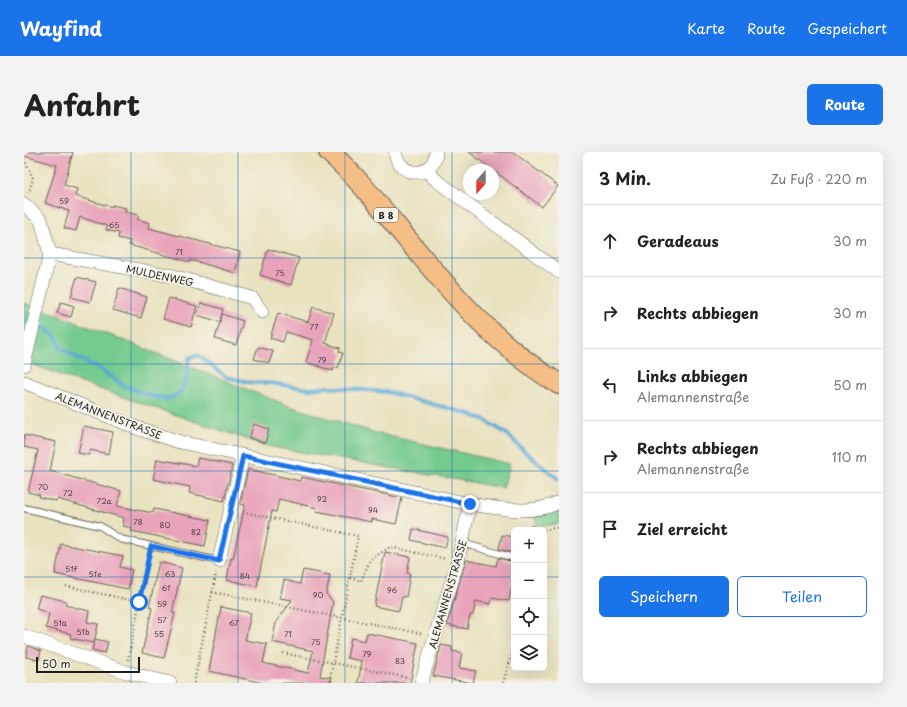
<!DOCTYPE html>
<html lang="de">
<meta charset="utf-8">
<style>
body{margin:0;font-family:"Playpen Sans",sans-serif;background:#f2f2f2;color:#222}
.controls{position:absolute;right:12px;bottom:12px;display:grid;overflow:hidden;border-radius:6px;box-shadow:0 4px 16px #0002}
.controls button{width:36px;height:36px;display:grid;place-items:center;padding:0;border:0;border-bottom:1px solid #e0e0e0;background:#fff;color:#222;font:20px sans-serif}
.compass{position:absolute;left:439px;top:12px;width:36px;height:36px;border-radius:50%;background:#fff;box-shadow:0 4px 16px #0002;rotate:201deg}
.scale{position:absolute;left:12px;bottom:10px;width:104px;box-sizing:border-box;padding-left:4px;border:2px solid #1c1c1c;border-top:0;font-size:11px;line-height:14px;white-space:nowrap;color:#1c1c1c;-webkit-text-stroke:3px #f7f3e8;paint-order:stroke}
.stop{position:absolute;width:12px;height:12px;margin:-9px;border:3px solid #1a73e8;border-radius:50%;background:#fff}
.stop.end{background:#1a73e8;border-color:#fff;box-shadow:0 1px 4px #0008}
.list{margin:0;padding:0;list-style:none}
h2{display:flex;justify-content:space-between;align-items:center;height:52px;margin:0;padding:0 16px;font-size:17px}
h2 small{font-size:13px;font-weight:400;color:#767676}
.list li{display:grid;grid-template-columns:26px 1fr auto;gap:12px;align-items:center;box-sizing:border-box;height:72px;padding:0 16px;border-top:1px solid #e0e0e0}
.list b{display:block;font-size:15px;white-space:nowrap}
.list p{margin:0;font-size:13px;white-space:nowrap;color:#767676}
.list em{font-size:13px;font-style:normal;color:#767676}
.actions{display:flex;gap:8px;padding:12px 16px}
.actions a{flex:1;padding:9px 0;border:1px solid #1a73e8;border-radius:6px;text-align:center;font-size:14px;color:#1a73e8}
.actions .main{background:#1a73e8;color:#fff}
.icon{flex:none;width:22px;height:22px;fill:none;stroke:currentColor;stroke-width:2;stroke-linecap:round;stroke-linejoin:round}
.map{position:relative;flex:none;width:535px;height:531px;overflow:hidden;border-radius:6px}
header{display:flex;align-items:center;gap:24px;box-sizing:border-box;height:56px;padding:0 20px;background:#1a73e8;color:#fff}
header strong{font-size:19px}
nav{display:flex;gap:22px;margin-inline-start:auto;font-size:14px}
.intro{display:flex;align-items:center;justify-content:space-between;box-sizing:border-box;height:96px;padding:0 24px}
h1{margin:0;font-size:28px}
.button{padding:10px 18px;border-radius:6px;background:#1a73e8;color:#fff;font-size:14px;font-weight:700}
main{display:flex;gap:24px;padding:0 24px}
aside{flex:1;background:#fff;border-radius:6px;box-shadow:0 4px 16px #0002}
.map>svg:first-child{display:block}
.green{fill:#74ca8e;stroke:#487355}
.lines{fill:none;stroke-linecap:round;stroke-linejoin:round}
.stream{stroke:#5ca9d5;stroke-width:4}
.building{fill:#e8a3ba}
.lane-casing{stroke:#646155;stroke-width:8}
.street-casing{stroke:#646155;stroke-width:14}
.primary-casing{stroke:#646155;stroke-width:22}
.path{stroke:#646155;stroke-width:2.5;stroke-dasharray:1 3;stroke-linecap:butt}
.lane{stroke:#fff;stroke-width:6}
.street{stroke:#fff;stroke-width:13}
.primary{stroke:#f6be87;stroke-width:20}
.route{stroke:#1a73e8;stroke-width:5}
.grid{fill:none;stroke:#1f6fb2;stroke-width:1;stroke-opacity:0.55}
.labels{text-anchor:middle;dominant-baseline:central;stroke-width:3.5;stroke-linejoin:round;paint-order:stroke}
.number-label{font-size:8px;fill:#4f3e44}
.shield{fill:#f7f3e8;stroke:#5e5c59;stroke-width:1}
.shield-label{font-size:9px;font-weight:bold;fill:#1c1c1c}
.street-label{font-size:10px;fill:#1c1c1c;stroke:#f7f3e8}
</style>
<header>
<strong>Wayfind</strong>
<nav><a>Karte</a><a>Route</a><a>Gespeichert</a></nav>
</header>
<div class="intro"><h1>Anfahrt</h1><a class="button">Route</a></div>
<main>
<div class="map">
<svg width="535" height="531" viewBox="0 0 535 531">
<rect width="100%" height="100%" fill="#f7f3e8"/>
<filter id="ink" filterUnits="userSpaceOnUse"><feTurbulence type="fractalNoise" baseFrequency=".025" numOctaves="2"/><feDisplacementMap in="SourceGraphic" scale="8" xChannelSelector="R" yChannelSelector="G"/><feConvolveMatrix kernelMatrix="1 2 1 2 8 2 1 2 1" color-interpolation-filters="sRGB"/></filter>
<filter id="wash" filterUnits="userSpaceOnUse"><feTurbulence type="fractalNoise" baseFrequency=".012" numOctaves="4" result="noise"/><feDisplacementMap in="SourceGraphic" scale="16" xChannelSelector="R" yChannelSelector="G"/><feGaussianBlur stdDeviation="0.9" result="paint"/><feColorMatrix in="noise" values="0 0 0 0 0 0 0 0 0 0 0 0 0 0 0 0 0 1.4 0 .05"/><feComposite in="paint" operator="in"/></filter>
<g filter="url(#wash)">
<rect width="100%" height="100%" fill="#e9e2bf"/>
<path class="green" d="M0,151L81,181L265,254L352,281L486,312L479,336L243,294L52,229L0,209Z
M535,354V372L513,374L510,363Z"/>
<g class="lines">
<path class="stream" d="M0,169L21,176L31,184L36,195L55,207L76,217L100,234L124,243L144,247L156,241L163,225L165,206L174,203L202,225L229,231H246L286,237L303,235L363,240L442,261L459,267L483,282L500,299L534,327"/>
</g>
<g id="blocks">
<path class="building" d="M0,0H49L40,33L53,37L51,44L88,55V53L102,56L101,60L115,63L113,67L126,71L125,76L216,100L211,121L167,108L166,110L105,93L106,89L94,86L95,81L82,78L83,74L56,65L52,79L40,76L45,59L21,51L33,13L0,4Z
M445,0H489L534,34L518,55Z
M244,97L275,106L267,133L236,123Z
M53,125L72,130L66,150L47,145Z
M95,136L123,145L117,166L89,158Z
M145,146L173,154L167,175L139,167Z
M37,150L50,154L47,165L33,161Z
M177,151L199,157L196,170L173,163Z
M289,155L310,161L301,191L316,196L315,200L319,201L314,216L310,215L309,219L282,210L289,188L262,180L259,190L246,186L254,161L284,170Z
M198,162L219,169L212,193L191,187Z
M234,195L249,199L245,211L230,207Z
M230,272L245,277L241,291L225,286Z
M60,274L89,280L85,302L66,298L65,303L54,301Z
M0,283L32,290L26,319L97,339L93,354L129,361L130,357L186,368L181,394L107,379L108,376L99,374L100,366L33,347L32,349L15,345L16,343L4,340L14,298L0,295Z
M174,306L208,313L200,349L165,341L166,335L129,327L133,307L172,314Z
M224,317L276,329L277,325L378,346L372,372L348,367V370L292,359L293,356L255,347L252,360L248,359L233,434L203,428L207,406L209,407L221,353L216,352Z
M389,377L424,385L421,396L387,388Z
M478,383L490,385V401L475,397Z
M37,392L99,404L96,415L108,418L104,437L31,422Z
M361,400L386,405L383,421L386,422L382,445H378L375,459L350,454Z
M474,406L490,410V422L485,449L468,446L467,452L452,449L449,463H446L443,477L423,473L442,408L472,414Z
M135,410L158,416L148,461H151L140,506L118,501L128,456L125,455Z
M279,418L306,423L302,442L309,450L296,524L308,526L307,531H239L185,519L197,455L227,461L221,488L243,492L239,511L284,521L289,499L248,490L252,471L268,448L256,446L260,428L276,432Z
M16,443L42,449L41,453L65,459L63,470L74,472L70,491L46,486L47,482L22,476L25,461L12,457Z
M343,481L394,491L386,531H334L338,509L323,506L327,486L341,489Z
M71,487L84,490L81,501L68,498Z
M417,493L428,495V499L438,501L435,516L452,519L449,531L409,524Z
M4,494L17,499L15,508L2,505Z"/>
</g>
</g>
<g filter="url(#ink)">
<use href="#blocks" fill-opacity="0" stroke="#646155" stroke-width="1"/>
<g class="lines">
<defs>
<path id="lane" d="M0,356L76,374L96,387L195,409
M438,391L490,406"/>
<path id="street" d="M371,0C375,27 411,27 412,0
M402,18L412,28L535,120
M0,52L17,68L26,102L149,124L228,146L238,160
M0,213L26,102
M0,230L113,276L156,290L446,352C475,356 508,364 535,350
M195,409L219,303
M0,484L102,520L146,531
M397,531L434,409L446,352"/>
<path id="primary" d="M305,0C332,24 355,53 378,81C425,138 471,193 535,232"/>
</defs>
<use href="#lane" class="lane-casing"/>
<use href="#street" class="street-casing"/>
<use href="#primary" class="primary-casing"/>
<path class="path" d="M0,7L9,26L5,41
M219,360L334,384L305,531
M508,378V370
M520,378L535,375
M326,426L337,429L346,408L366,395L422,407
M42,434L115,450
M188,440L399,482
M259,501L385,526
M104,508L125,403
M170,531L192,421
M479,531L490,496"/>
<use href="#lane" class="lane"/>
<use href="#street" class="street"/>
<use href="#primary" class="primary"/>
</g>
</g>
<g class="lines" filter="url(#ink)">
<path class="route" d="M115,450L127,394L195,409L219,304L446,352"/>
</g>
<path class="grid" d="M107,0V531M214,0V531M321,0V531M428,0V531M0,106H535M0,212H535M0,319H535M0,425H490M520,425H535"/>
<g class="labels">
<g class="number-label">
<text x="40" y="49">59</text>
<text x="90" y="73">65</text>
<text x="155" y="100">71</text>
<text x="256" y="121">75</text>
<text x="290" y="175">77</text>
<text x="298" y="208">79</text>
<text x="19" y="335">70</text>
<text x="44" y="341">72</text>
<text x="298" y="347">92</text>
<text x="80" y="349">72a</text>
<text x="349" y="358">94</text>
<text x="114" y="370">78</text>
<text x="141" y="373">80</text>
<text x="172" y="380">82</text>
<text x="47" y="417">51f</text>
<text x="71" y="422">51e</text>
<text x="146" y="422">63</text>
<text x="221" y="424">84</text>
<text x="142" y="436">61</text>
<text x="368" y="438">96</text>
<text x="294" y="443">90</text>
<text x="138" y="452">59</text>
<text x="138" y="468">57</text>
<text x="36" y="471">51a</text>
<text x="210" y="471">67</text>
<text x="59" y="480">51b</text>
<text x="135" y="482">55</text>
<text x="264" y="482">71</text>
<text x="292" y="490">75</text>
<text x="343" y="502">79</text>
<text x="376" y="509">83</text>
</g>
<rect class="shield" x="350" y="56" width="24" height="14" rx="3"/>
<g class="shield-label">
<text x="362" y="63">B 8</text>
</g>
<g class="street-label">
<text transform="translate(136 123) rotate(12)">MULDENWEG</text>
<text transform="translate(85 263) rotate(21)">ALEMANNENSTRASSE</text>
<text transform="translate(423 442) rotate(-74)">ALEMANNENSTRASSE</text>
</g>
</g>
</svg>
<div class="controls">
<button>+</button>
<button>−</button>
<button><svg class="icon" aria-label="locate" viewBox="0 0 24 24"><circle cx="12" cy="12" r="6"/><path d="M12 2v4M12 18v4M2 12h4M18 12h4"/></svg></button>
<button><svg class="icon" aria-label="layers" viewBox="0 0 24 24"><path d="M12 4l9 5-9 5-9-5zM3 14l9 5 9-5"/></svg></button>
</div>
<svg class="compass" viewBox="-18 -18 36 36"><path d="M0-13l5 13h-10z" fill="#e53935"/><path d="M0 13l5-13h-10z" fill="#767676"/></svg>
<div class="scale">50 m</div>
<div class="stop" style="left:115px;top:450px"></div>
<div class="stop end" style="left:446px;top:352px"></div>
</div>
<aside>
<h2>3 Min.<small>Zu Fuß · 220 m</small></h2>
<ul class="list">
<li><svg class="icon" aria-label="ahead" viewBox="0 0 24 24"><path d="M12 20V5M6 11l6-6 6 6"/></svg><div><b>Geradeaus</b></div><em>30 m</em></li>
<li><svg class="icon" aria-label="right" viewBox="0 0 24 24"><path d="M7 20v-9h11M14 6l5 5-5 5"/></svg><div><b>Rechts abbiegen</b></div><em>30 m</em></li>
<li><svg class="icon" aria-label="left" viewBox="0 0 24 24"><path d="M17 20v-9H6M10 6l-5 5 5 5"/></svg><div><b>Links abbiegen</b><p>Alemannenstraße</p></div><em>50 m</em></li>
<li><svg class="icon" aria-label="right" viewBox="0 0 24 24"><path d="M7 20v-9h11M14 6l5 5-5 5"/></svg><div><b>Rechts abbiegen</b><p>Alemannenstraße</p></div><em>110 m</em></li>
<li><svg class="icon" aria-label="arrive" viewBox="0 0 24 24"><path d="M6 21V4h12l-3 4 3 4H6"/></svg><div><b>Ziel erreicht</b></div></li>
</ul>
<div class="actions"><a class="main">Speichern</a><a>Teilen</a></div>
</aside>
</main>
